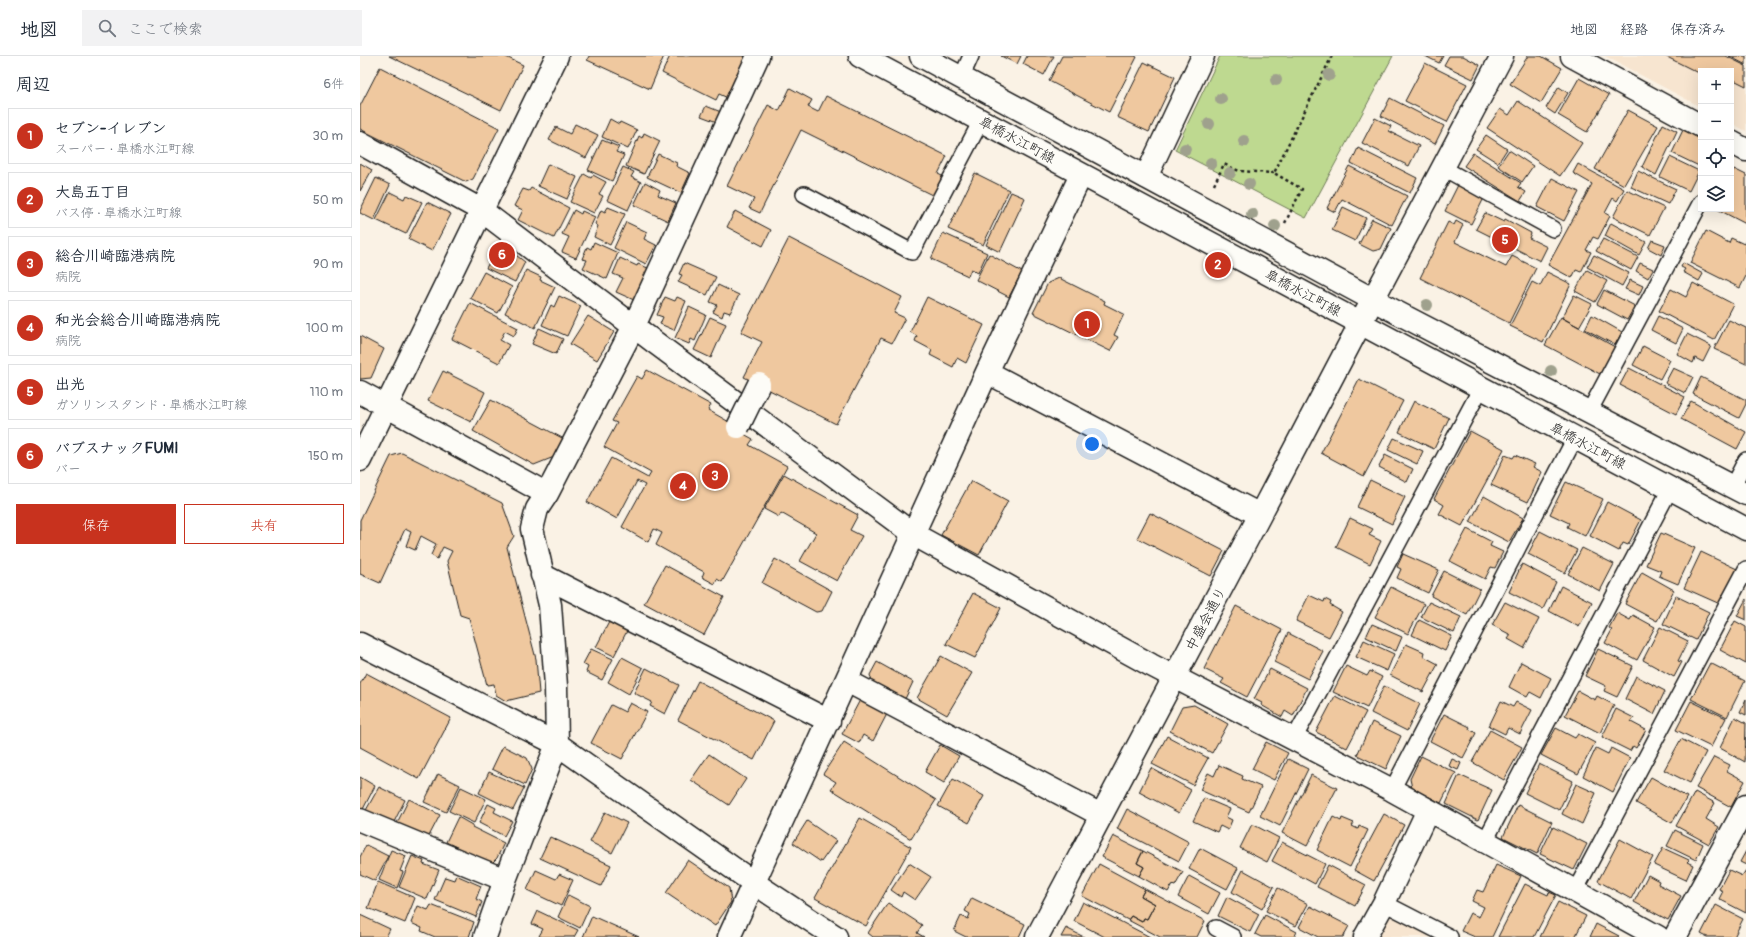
<!DOCTYPE html>
<html lang="ja">
<meta charset="utf-8">
<style>
body{margin:0;font-family:Pangolin,"Klee One",sans-serif;background:#f2f2f3;color:#1f2937}
.controls{position:absolute;right:12px;top:12px;display:grid;overflow:hidden;border-radius:0px;box-shadow:0 4px 16px #0002}
.controls button{width:36px;height:36px;display:grid;place-items:center;padding:0;border:0;border-bottom:1px solid #e0e1e3;background:#fff;color:#1f2937;font:20px sans-serif}
.you{position:absolute;left:732px;top:388px;width:14px;height:14px;margin:-10px;border:3px solid #fff;border-radius:50%;background:#1a73e8;box-shadow:0 0 0 6px #1a73e833}
.badge{display:grid;place-items:center;width:26px;height:26px;border-radius:50%;background:#c8321e;color:#fff;font-size:13px;font-weight:700}
.pin{position:absolute;translate:-50% -50%;border:2px solid #fff;box-shadow:0 1px 4px #0006}
.list{margin:0;padding:0;list-style:none}
h2{display:flex;justify-content:space-between;align-items:center;height:52px;margin:0;padding:0 16px;font-size:17px}
h2 small{font-size:13px;font-weight:400;color:#747a83}
.list li{display:grid;grid-template-columns:26px 1fr auto;gap:12px;align-items:center;box-sizing:border-box;height:56px;margin:0 8px 8px;padding:0 8px;border:1px solid #e0e1e3;border-radius:0px}
.list b{display:block;font-size:15px;white-space:nowrap}
.list p{margin:0;font-size:13px;white-space:nowrap;color:#747a83}
.list em{font-size:13px;font-style:normal;color:#747a83}
.actions{display:flex;gap:8px;padding:12px 16px}
.actions a{flex:1;padding:9px 0;border:1px solid #c8321e;border-radius:0px;text-align:center;font-size:14px;color:#c8321e}
.actions .main{background:#c8321e;color:#fff}
.icon{flex:none;width:22px;height:22px;fill:none;stroke:currentColor;stroke-width:2;stroke-linecap:round;stroke-linejoin:round}
.map{position:relative;flex:none;width:1386px;height:881px;overflow:hidden}
header{display:flex;align-items:center;gap:24px;box-sizing:border-box;height:56px;padding:0 20px;background:#fff;border-bottom:1px solid #e0e1e3}
header strong{font-size:19px}
nav{display:flex;gap:22px;margin-inline-start:auto;font-size:14px}
.search{width:280px;height:36px;background:#f2f2f3;display:flex;align-items:center;gap:10px;box-sizing:border-box;padding:0 14px;border-radius:0px;color:#747a83;font-size:15px}
main{display:flex}
aside{flex:1;background:#fff}
.map>svg:first-child{display:block}
.built{fill:#f7e5d0}
.green{fill:#bed990;stroke:#6d7a56}
.building{fill:#efc89f;stroke:#1c1c1c}
.lines{fill:none;stroke-linecap:round;stroke-linejoin:round}
.lane-casing{stroke:#1c1c1c;stroke-width:18}
.street-casing{stroke:#1c1c1c;stroke-width:25}
.secondary-casing{stroke:#1c1c1c;stroke-width:25}
.path{stroke:#1c1c1c;stroke-width:2.5;stroke-dasharray:3 3;stroke-linecap:butt}
.lane{stroke:#fdfcf7;stroke-width:15}
.street{stroke:#fdfcf7;stroke-width:22}
.secondary{stroke:#fdfcf7;stroke-width:22}
.street-bridge-casing{stroke:#1c1c1c;stroke-width:25;stroke-linecap:butt}
.street-bridge{stroke:#fdfcf7;stroke-width:22}
.tree{fill:#9fa18d}
.labels{text-anchor:middle;dominant-baseline:central;stroke-width:3;stroke-linejoin:round;paint-order:stroke}
.street-label{font-size:14px;fill:#1c1c1c;stroke:#fdfcf7}
</style>
<header>
<strong>地図</strong>
<div class="search"><svg class="icon" aria-label="search" viewBox="0 0 24 24"><circle cx="10" cy="10" r="6"/><path d="M15 15l6 6"/></svg>ここで検索</div>
<nav><a>地図</a><a>経路</a><a>保存済み</a></nav>
</header>
<main>
<aside>
<h2>周辺<small>6件</small></h2>
<ul class="list">
<li><span class="badge">1</span><div><b>セブン-イレブン</b><p>スーパー · 皐橋水江町線</p></div><em>30 m</em></li>
<li><span class="badge">2</span><div><b>大島五丁目</b><p>バス停 · 皐橋水江町線</p></div><em>50 m</em></li>
<li><span class="badge">3</span><div><b>総合川崎臨港病院</b><p>病院</p></div><em>90 m</em></li>
<li><span class="badge">4</span><div><b>和光会総合川崎臨港病院</b><p>病院</p></div><em>100 m</em></li>
<li><span class="badge">5</span><div><b>出光</b><p>ガソリンスタンド · 皐橋水江町線</p></div><em>110 m</em></li>
<li><span class="badge">6</span><div><b>バブスナックFUMI</b><p>バー</p></div><em>150 m</em></li>
</ul>
<div class="actions"><a class="main">保存</a><a>共有</a></div>
</aside>
<div class="map">
<svg width="1386" height="881" viewBox="0 0 1386 881">
<rect width="100%" height="100%" fill="#faf2e5"/>
<filter id="ink" filterUnits="userSpaceOnUse"><feTurbulence type="fractalNoise" baseFrequency=".025" numOctaves="2"/><feDisplacementMap in="SourceGraphic" scale="8" xChannelSelector="R" yChannelSelector="G"/><feConvolveMatrix kernelMatrix="1 2 1 2 8 2 1 2 1" color-interpolation-filters="sRGB"/></filter>
<g filter="url(#ink)">
<path class="built" d="M1245,0H1386V75L1371,67V15H1341V51Z
M1035,861L1072,881H1013L1022,864Z"/>
<path class="green" d="M860,0H1033L946,162L815,94Z"/>
<path class="building" d="M29,0H144L163,9L141,54Z
M229,0H304L290,33L227,4Z
M310,0H391L370,43L359,38L356,44L302,17Z
M641,0H661L657,8Z
M667,0H694L684,19L663,8Z
M702,0H775L777,1L749,56L689,25Z
M1065,0H1083L1079,7Z
M1089,0H1103L1120,9L1113,23L1084,9Z
M1168,0H1181L1202,12L1181,47L1150,28Z
M1305,0H1366L1386,10V30L1372,23L1371,24V15H1341V18Z
M1369,0H1386V9Z
M784,6L815,21L789,76L757,61Z
M1065,7L1107,28L1087,66L1045,45Z
M20,11L139,72L113,123L106,126L0,73V50Z
M1219,22L1249,39L1227,76L1198,59Z
M1199,31L1208,37L1195,58L1186,52Z
M430,32L452,44L448,51L458,56L466,40L587,100L578,118L586,122L576,141L441,74L400,157L389,152L394,143L367,130L408,49L419,55Z
M1030,42L1084,70L1075,88L1021,60Z
M1158,45L1222,87L1200,120L1127,72L1140,53L1149,59Z
M346,50L361,56L357,66L341,60Z
M1268,54L1298,70L1264,129L1235,113Z
M1015,62L1031,70L1029,75L1059,90L1049,110L1002,87Z
M250,63L259,68L260,66L277,74L268,93L242,81Z
M215,68L238,79L226,102L189,84L196,71L210,78Z
M1303,68L1317,75L1296,119L1282,111Z
M1323,74L1341,82V111L1312,97Z
M284,77L300,85L284,118L266,110L279,80L282,82Z
M1126,79L1147,93L1138,107L1116,93Z
M242,84L259,91L256,96L264,99L252,125L228,114Z
M998,92L1057,122L1050,137L991,107Z
M1149,94L1173,110L1162,126L1138,110Z
M1113,97L1161,127L1158,131L1166,136L1160,145L1104,110Z
M298,98L317,107L316,110L330,117L321,137L287,121Z
M1310,101L1339,115L1329,135L1300,121Z
M0,107L12,114L0,135Z
M188,108L217,121L207,143L178,130Z
M1218,108L1264,133L1257,145L1253,142L1245,157L1250,160L1238,183L1233,181L1226,194L1231,196L1221,216L1216,214L1212,222L1188,209L1232,128L1213,117Z
M989,110L1047,140L1032,169L982,143L975,156L967,152Z
M263,111L274,116L271,121L281,126L268,154L247,144Z
M1374,113L1386,119V168L1357,153H1371V119Z
M1278,115L1316,133L1308,148L1271,131Z
M615,117L649,134L623,189L588,173Z
M224,118L231,122L233,119L246,126L239,138L243,140L234,157L210,146Z
M16,122L30,129L14,164L0,157V155Z
M1192,122L1219,136L1204,165L1177,151Z
M285,126L300,134L298,139L316,147L308,165L274,149Z
M1099,127L1125,140L1111,168L1085,155Z
M171,132L209,152L194,182L158,164L163,154L154,150L163,133L169,135Z
M1267,134L1304,152L1290,179L1253,161Z
M30,136L44,143L46,139L62,146L46,178L16,164Z
M651,136L665,142L640,196L626,189Z
M67,146L91,158L72,195L48,183Z
M248,151L265,158L250,189L234,181L238,170L235,168L241,154L245,156Z
M983,151L1006,162L995,185L972,174Z
M214,154L221,158L222,155L235,161L216,202L202,196L209,181L202,178Z
M375,155L411,174L403,190L367,171Z
M1125,157L1144,166L1145,163L1171,177L1169,182L1187,191L1180,205L1116,173Z
M1012,163L1031,172L1021,193L1013,195L999,188Z
M1096,165L1103,169L1095,186L1146,211L1152,200L1176,212L1149,267L1060,222L1088,166L1094,169Z
M266,166L287,176L284,183L296,189L286,208L254,192Z
M1251,167L1286,186L1279,199L1245,180Z
M1346,175L1369,187L1371,182L1384,188L1386,184V220L1380,232L1330,207Z
M583,177L627,197L618,217L611,213L608,220L571,203Z
M429,182L542,241L534,257L545,262L532,287L521,282L476,368L384,321L402,286L381,276Z
M1243,183L1278,201L1271,214L1236,195Z
M1292,184L1305,189L1301,199L1288,192Z
M234,186L258,197L247,223L223,212L227,204L222,203L227,191L231,193Z
M144,190L165,206L155,226L126,212L137,192Z
M629,198L662,216L649,241L616,224Z
M1234,199L1269,217L1262,230L1227,211Z
M260,202L277,210L278,208L288,212L274,244L256,236L263,222L253,218Z
M324,207L356,221L347,239L318,226L322,219L319,218Z
M1280,207L1293,213L1288,222L1276,215Z
M1323,207L1343,218L1339,225L1323,216L1325,213L1321,211Z
M166,214L181,221L180,224L195,231L175,272L145,257Z
M1227,214L1247,225L1235,246L1215,235Z
M124,216L152,231L138,257L110,242Z
M1187,216L1211,228L1183,286L1150,270L1172,226L1180,230Z
M699,222L745,245L744,248L764,258L754,279L758,281L750,295L673,257L688,227Z
M1270,224L1283,230L1279,239L1265,233Z
M1333,227L1373,248L1354,284L1299,255L1311,233L1326,241Z
M358,229L379,239L370,257L364,255L362,261L353,256L357,249L350,246Z
M1244,234L1275,250L1267,264L1237,248Z
M1214,239L1232,248L1219,271L1202,262Z
M199,240L221,250L207,280L182,269L191,249L194,251Z
M305,241L315,245L317,241L326,245L314,274L300,268L303,261L297,259Z
M567,241L624,269L606,307L597,302L593,311L570,299L572,294L555,285L557,280L550,276Z
M110,247L158,272L154,280L145,275L140,284L149,289L139,307L92,283Z
M329,251L346,259L335,285L331,283L329,288L315,282Z
M1232,259L1262,276L1255,289L1225,273Z
M228,260L254,276L237,304L210,288Z
M1298,260L1323,273L1316,287L1291,274Z
M350,261L366,268L351,302L334,294Z
M1201,261L1255,291L1240,318L1185,289Z
M1369,264L1386,272V308L1354,293Z
M179,272L203,283L196,298L172,288Z
M1327,278L1351,290L1343,306L1335,302L1333,307L1317,298Z
M0,280L24,293L11,322L0,323Z
M1283,290L1310,304L1300,323L1273,309Z
M1269,312L1325,341L1316,358L1260,329Z
M1313,312L1333,321L1325,337L1305,327Z
M287,314L351,349L348,354L378,371L382,377L393,383L389,389L427,410L362,526L357,523L355,528L342,521L344,516L296,489L302,477L294,473L288,486L262,471L285,429L277,425L257,463L227,446L251,402L288,422L291,417L244,391L257,367L252,365L277,320L282,323Z
M83,315L125,336L111,366L68,345Z
M1341,321L1386,344V348L1379,362L1333,338Z
M999,323L1043,345L1004,420L961,397Z
M131,344L204,383L194,401L174,409L113,375Z
M1054,345L1089,362L1074,393L1039,376Z
M1331,345L1386,376L1377,393L1321,363Z
M1110,375L1144,393L1102,470L1079,458L1084,449L1074,443Z
M1034,382L1063,395L1057,408L1028,394Z
M42,397L142,447L154,480L147,491L176,603L179,637L146,645L136,639L134,628L127,629L109,562L100,559L87,505L92,495L83,491L77,503L71,499L76,488L61,480L55,494L46,490L51,476L45,473L20,527L0,518V464L31,400Z
M1025,399L1053,413L1047,426L1019,411Z
M1145,399L1153,402L1155,399L1175,408L1173,411L1182,416L1168,446L1131,429Z
M424,418L498,459L490,474L502,480L477,525L440,505L456,477L421,457L419,461L404,453Z
M1010,424L1045,441L1032,468L997,451Z
M611,425L648,445L619,499L581,479Z
M1206,426L1243,443L1225,480L1207,471L1209,467L1190,458Z
M1124,440L1163,462L1149,486L1110,466Z
M1247,446L1281,464L1268,489L1263,487L1259,495L1230,480Z
M790,457L864,495L851,520L777,482Z
M990,462L1013,473L1009,479L1021,485L1010,508L976,491Z
M1107,473L1132,486L1130,490L1143,496L1135,512L1131,511L1125,523L1090,505Z
M1180,475L1217,494L1205,517L1168,498Z
M1301,477L1335,492L1318,528L1299,520L1301,515L1286,509Z
M1222,492L1254,508L1240,535L1208,518Z
M1341,496L1377,513L1360,548L1324,532Z
M1043,498L1079,514L1068,537L1037,522L1041,513L1037,511Z
M415,503L472,535L462,555L456,556L402,527Z
M1162,508L1196,526L1183,553L1149,536Z
M305,509L364,541L344,579L284,547Z
M1084,515L1120,533L1107,559L1071,540Z
M1282,516L1314,534L1297,565L1265,548Z
M1201,530L1232,546L1219,571L1189,555Z
M1031,531L1064,548L1048,578L1015,561Z
M613,537L641,552L615,602L586,588Z
M949,539L964,546L965,543L971,546L970,549L982,556L969,581L936,565Z
M1316,540L1349,556L1336,584L1303,568Z
M1386,543V564L1377,560Z
M1069,546L1101,561L1094,577L1061,561Z
M1145,546L1179,563L1164,592L1148,583L1151,579L1132,569Z
M876,550L922,574L887,641L861,627L864,623L844,613Z
M1257,557L1270,564L1273,559L1295,571L1277,604L1245,587L1252,574L1249,572Z
M1059,564L1092,580L1085,595L1052,579Z
M1375,565L1386,571V608L1360,594Z
M249,566L267,575L254,600L236,591Z
M1012,568L1042,581L1036,595L1006,581Z
M1300,571L1328,585L1318,605L1322,606L1314,621L1283,604Z
M928,577L963,595L948,623L914,606Z
M1004,584L1034,598L1027,615L996,601Z
M1046,588L1064,596L1063,600L1078,608L1063,636L1030,619Z
M231,593L253,603L242,624L226,616L228,611L223,608Z
M1238,593L1273,610L1257,641L1244,635L1246,630L1225,620Z
M581,600L612,617L587,659L557,642Z
M262,601L283,612L269,638L248,626Z
M517,606L553,626L544,645L513,629L510,619Z
M1161,606L1191,622L1181,642L1170,636L1167,641L1149,631Z
M1350,607L1385,625L1367,661L1331,643Z
M986,610L1007,620L1010,615L1022,621L1007,652L973,636Z
M286,612L319,629L305,658L290,650L292,646L274,637Z
M910,613L947,632L933,660L925,655L922,661L901,649L902,647L894,643Z
M6,617L91,662L59,723L0,691V628Z
M1276,620L1305,635L1294,658L1265,643Z
M338,625L414,665L394,704L318,664Z
M1024,630L1060,648L1047,675L1011,657Z
M1218,635L1235,644L1237,640L1254,649L1240,677L1205,659Z
M975,640L1006,656L987,692L956,676Z
M1386,643V659L1380,656Z
M500,644L527,658L513,685L503,679L499,687L482,678Z
M1141,645L1153,651L1156,646L1172,654L1160,678L1148,672L1145,678L1129,670Z
M1331,645L1366,662L1351,691L1316,674Z
M270,647L287,656L262,703L231,687L251,649L265,656Z
M834,649L868,668L852,697L810,675L822,651Z
M1256,653L1274,662L1271,666L1286,674L1276,692L1273,690L1270,695L1242,681Z
M1084,658L1110,671L1109,673L1116,677L1103,702L1070,685Z
M1375,661L1386,667L1385,706L1360,692Z
M1012,666L1041,680L1026,713L997,699Z
M1196,672L1215,682L1218,678L1235,687L1218,718L1181,699Z
M1130,674L1162,691L1144,724L1112,706Z
M807,680L848,702L833,729L792,708Z
M1321,683L1346,696L1330,727L1304,714Z
M484,686L576,744L551,783L471,733L476,726L463,718Z
M906,686L928,697L914,724L892,713Z
M580,689L599,700L584,727L565,716Z
M143,690L167,702L172,713L165,729L132,713Z
M1236,692L1248,698L1251,692L1270,702L1253,736L1223,720Z
M349,698L386,723L369,749L331,724Z
M1061,700L1096,717L1081,747L1052,732L1050,723Z
M1354,701L1370,709L1367,715L1385,725L1371,751L1336,732Z
M928,703L948,713L920,770L900,760Z
M1092,703L1101,707L1098,714L1089,710Z
M1179,708L1213,725L1199,754L1165,737Z
M859,709L883,720L882,723L901,731L889,756L840,734L848,717L854,720Z
M791,712L831,734L819,757L779,736Z
M129,716L164,732L153,754L119,737Z
M78,718L100,729L86,756L64,746Z
M951,719L977,732L947,790L922,777Z
M1099,719L1132,734L1118,764L1086,748Z
M0,721L15,730L1,757L0,756Z
M1291,721L1327,741L1312,767L1276,747Z
M593,723L624,740L609,767L578,750Z
M1216,728L1236,737L1222,768L1202,758Z
M19,731L45,744L32,770L5,756Z
M101,731L126,743L114,767L89,755Z
M1335,736L1355,747L1346,763L1359,771L1349,788L1316,770Z
M844,742L870,753L866,761L872,764L868,774L860,770L857,776L833,765Z
M49,743L80,759L68,782L36,769Z
M128,748L136,752L134,756L152,765L144,780L119,767Z
M1158,749L1192,766L1177,798L1143,781Z
M767,753L829,786L819,805L757,773Z
M245,756L267,767L252,797L230,786Z
M1024,758L1044,769L1014,825L994,814Z
M98,761L112,769V771L144,787L137,802L131,808L86,786Z
M973,761L981,765L982,762L994,767L992,770L998,773L999,770L1008,774L990,811L957,794Z
M500,762L551,791L506,870L455,842Z
M447,765L476,785L461,806L433,787Z
M892,768L919,782L907,806L880,792Z
M1193,771L1227,788L1214,814L1180,798Z
M1315,774L1343,788L1336,804L1307,790Z
M753,780L783,795L777,807L784,811L779,820L742,801Z
M190,781L251,809L241,830L180,802Z
M1260,783L1293,801L1271,843L1238,825Z
M922,786L965,808L955,828L912,805Z
M6,789L28,800L15,825L0,818V801Z
M840,792L878,812L867,833L829,813Z
M1303,792L1329,804L1327,806L1333,809L1326,824L1294,809Z
M31,794L46,800L40,815L43,816L37,832L19,824Z
M783,795L823,816L815,830L812,829L808,836L779,820L784,811L777,807Z
M1386,795V809L1380,806Z
M52,800L64,805L63,808L79,814L67,843L39,831Z
M328,804L369,832L371,846L355,870L306,837Z
M549,807L571,821L555,844L543,836L541,841L531,834Z
M739,808L785,833L781,840L795,848L787,863L784,862L782,866L771,860L768,864L722,840Z
M968,809L1006,829L995,850L957,831Z
M1136,809L1161,820L1132,881H1115L1101,875L1110,857L1119,861L1124,851L1112,845L1117,834L1123,836Z
M176,814L196,823L199,818L213,824L201,850L167,834Z
M883,814L914,831L902,853L872,836Z
M1369,814L1382,820L1386,814V857L1359,843L1363,835L1359,833Z
M96,819L121,830L116,843L122,846L116,861L75,844L85,821L94,824Z
M1288,819L1299,825L1298,828L1321,840L1308,864L1274,846Z
M829,820L860,837L849,858L818,841Z
M18,826L55,842L45,867L8,852Z
M1165,828L1188,839L1189,836L1196,839L1174,881H1138Z
M918,832L948,848L936,870L906,855Z
M785,833L845,865L837,881H800L768,864L771,860L782,866L784,862L787,863L795,848L781,840Z
M208,839L230,850L220,872L198,861Z
M867,841L899,858L890,876L858,860Z
M612,842L665,868L659,881H606L594,875L601,860L608,863L610,858L605,855Z
M723,846L790,881H745L714,865Z
M1198,846L1226,860L1215,881H1180Z
M528,847L562,869L557,877L564,881H513L508,877Z
M71,849L114,866L109,881H75L61,875L62,872L51,867L58,850L68,854Z
M1356,849L1383,863L1374,881H1347L1341,878Z
M950,850L989,870L983,881H958L939,871Z
M178,855L218,874L214,881H182L179,880L183,873L172,868Z
M0,859L30,873L26,881H0Z
M905,859L937,876L934,881H901L895,878Z
M232,860L279,881H223Z
M1236,868L1259,880L1258,881H1230Z
M706,872L724,881H701Z"/>
<g class="lines">
<defs>
<path id="lane" d="M601,22L611,0
M1083,112L1193,173
M444,138L552,196L621,65
M1229,356L1341,146
M1372,431L1386,404
M934,683L1121,332
M1032,734L1215,382
M1125,785L1310,433
M1215,835L1386,513
M1024,847L1090,881
M856,872L873,881"/>
<path id="street" d="M1212,0L1341,70
M1371,86L1386,94
M0,87L121,154L293,285L553,478L791,609L1032,734L1298,881
M786,121L843,0
M627,316L900,459
M0,336L187,438
M0,404L197,0
M182,519L469,665
M0,588L197,688L394,827L476,881
M487,625L741,759
M0,764L145,824
M125,881L145,824L197,688L196,630L190,549L172,473L177,453L187,438L274,270L398,0
M369,881L627,316L721,119
M677,881L900,459L1000,268L1142,0
M1005,881L1024,847L1068,754
M1315,881L1386,750"/>
<path id="secondary" d="M500,0L1386,473
M561,0L1036,256L1386,438"/>
</defs>
<use href="#lane" class="lane-casing"/>
<use href="#street" class="street-casing"/>
<use href="#secondary" class="secondary-casing"/>
<path class="path" d="M854,129L864,108L879,115L914,117
M925,167L942,133L914,117L972,0"/>
<use href="#lane" class="lane"/>
<use href="#street" class="street"/>
<use href="#secondary" class="secondary"/>
<defs>
<path id="street-bridge" d="M378,371L399,328"/>
</defs>
<use href="#street-bridge" class="street-bridge-casing"/>
<use href="#street-bridge" class="street-bridge"/>
</g>
<g class="tree">
<circle cx="969" cy="19" r="6"/>
<circle cx="916" cy="24" r="6"/>
<circle cx="861" cy="43" r="6"/>
<circle cx="849" cy="68" r="6"/>
<circle cx="884" cy="85" r="6"/>
<circle cx="825" cy="93" r="6"/>
<circle cx="851" cy="107" r="6"/>
<circle cx="870" cy="117" r="6"/>
<circle cx="889" cy="128" r="6"/>
<circle cx="892" cy="158" r="6"/>
<circle cx="915" cy="170" r="6"/>
<circle cx="1067" cy="249" r="6"/>
<circle cx="1191" cy="315" r="6"/>
</g>
</g>
<g class="labels">
<g class="street-label">
<text transform="translate(657 84) rotate(28)">皐橋水江町線</text>
<text transform="translate(943 237) rotate(28)">皐橋水江町線</text>
<text transform="translate(1228 390) rotate(28)">皐橋水江町線</text>
<text transform="translate(846 563) rotate(-62)">中盛会通り</text>
</g>
</g>
</svg>
<div class="controls">
<button>+</button>
<button>−</button>
<button><svg class="icon" aria-label="locate" viewBox="0 0 24 24"><circle cx="12" cy="12" r="6"/><path d="M12 2v4M12 18v4M2 12h4M18 12h4"/></svg></button>
<button><svg class="icon" aria-label="layers" viewBox="0 0 24 24"><path d="M12 4l9 5-9 5-9-5zM3 14l9 5 9-5"/></svg></button>
</div>
<div class="you"></div>
<div class="pin badge" style="left:727px;top:268px">1</div>
<div class="pin badge" style="left:858px;top:209px">2</div>
<div class="pin badge" style="left:355px;top:420px">3</div>
<div class="pin badge" style="left:323px;top:430px">4</div>
<div class="pin badge" style="left:1145px;top:184px">5</div>
<div class="pin badge" style="left:142px;top:199px">6</div>
</div>
</main>
